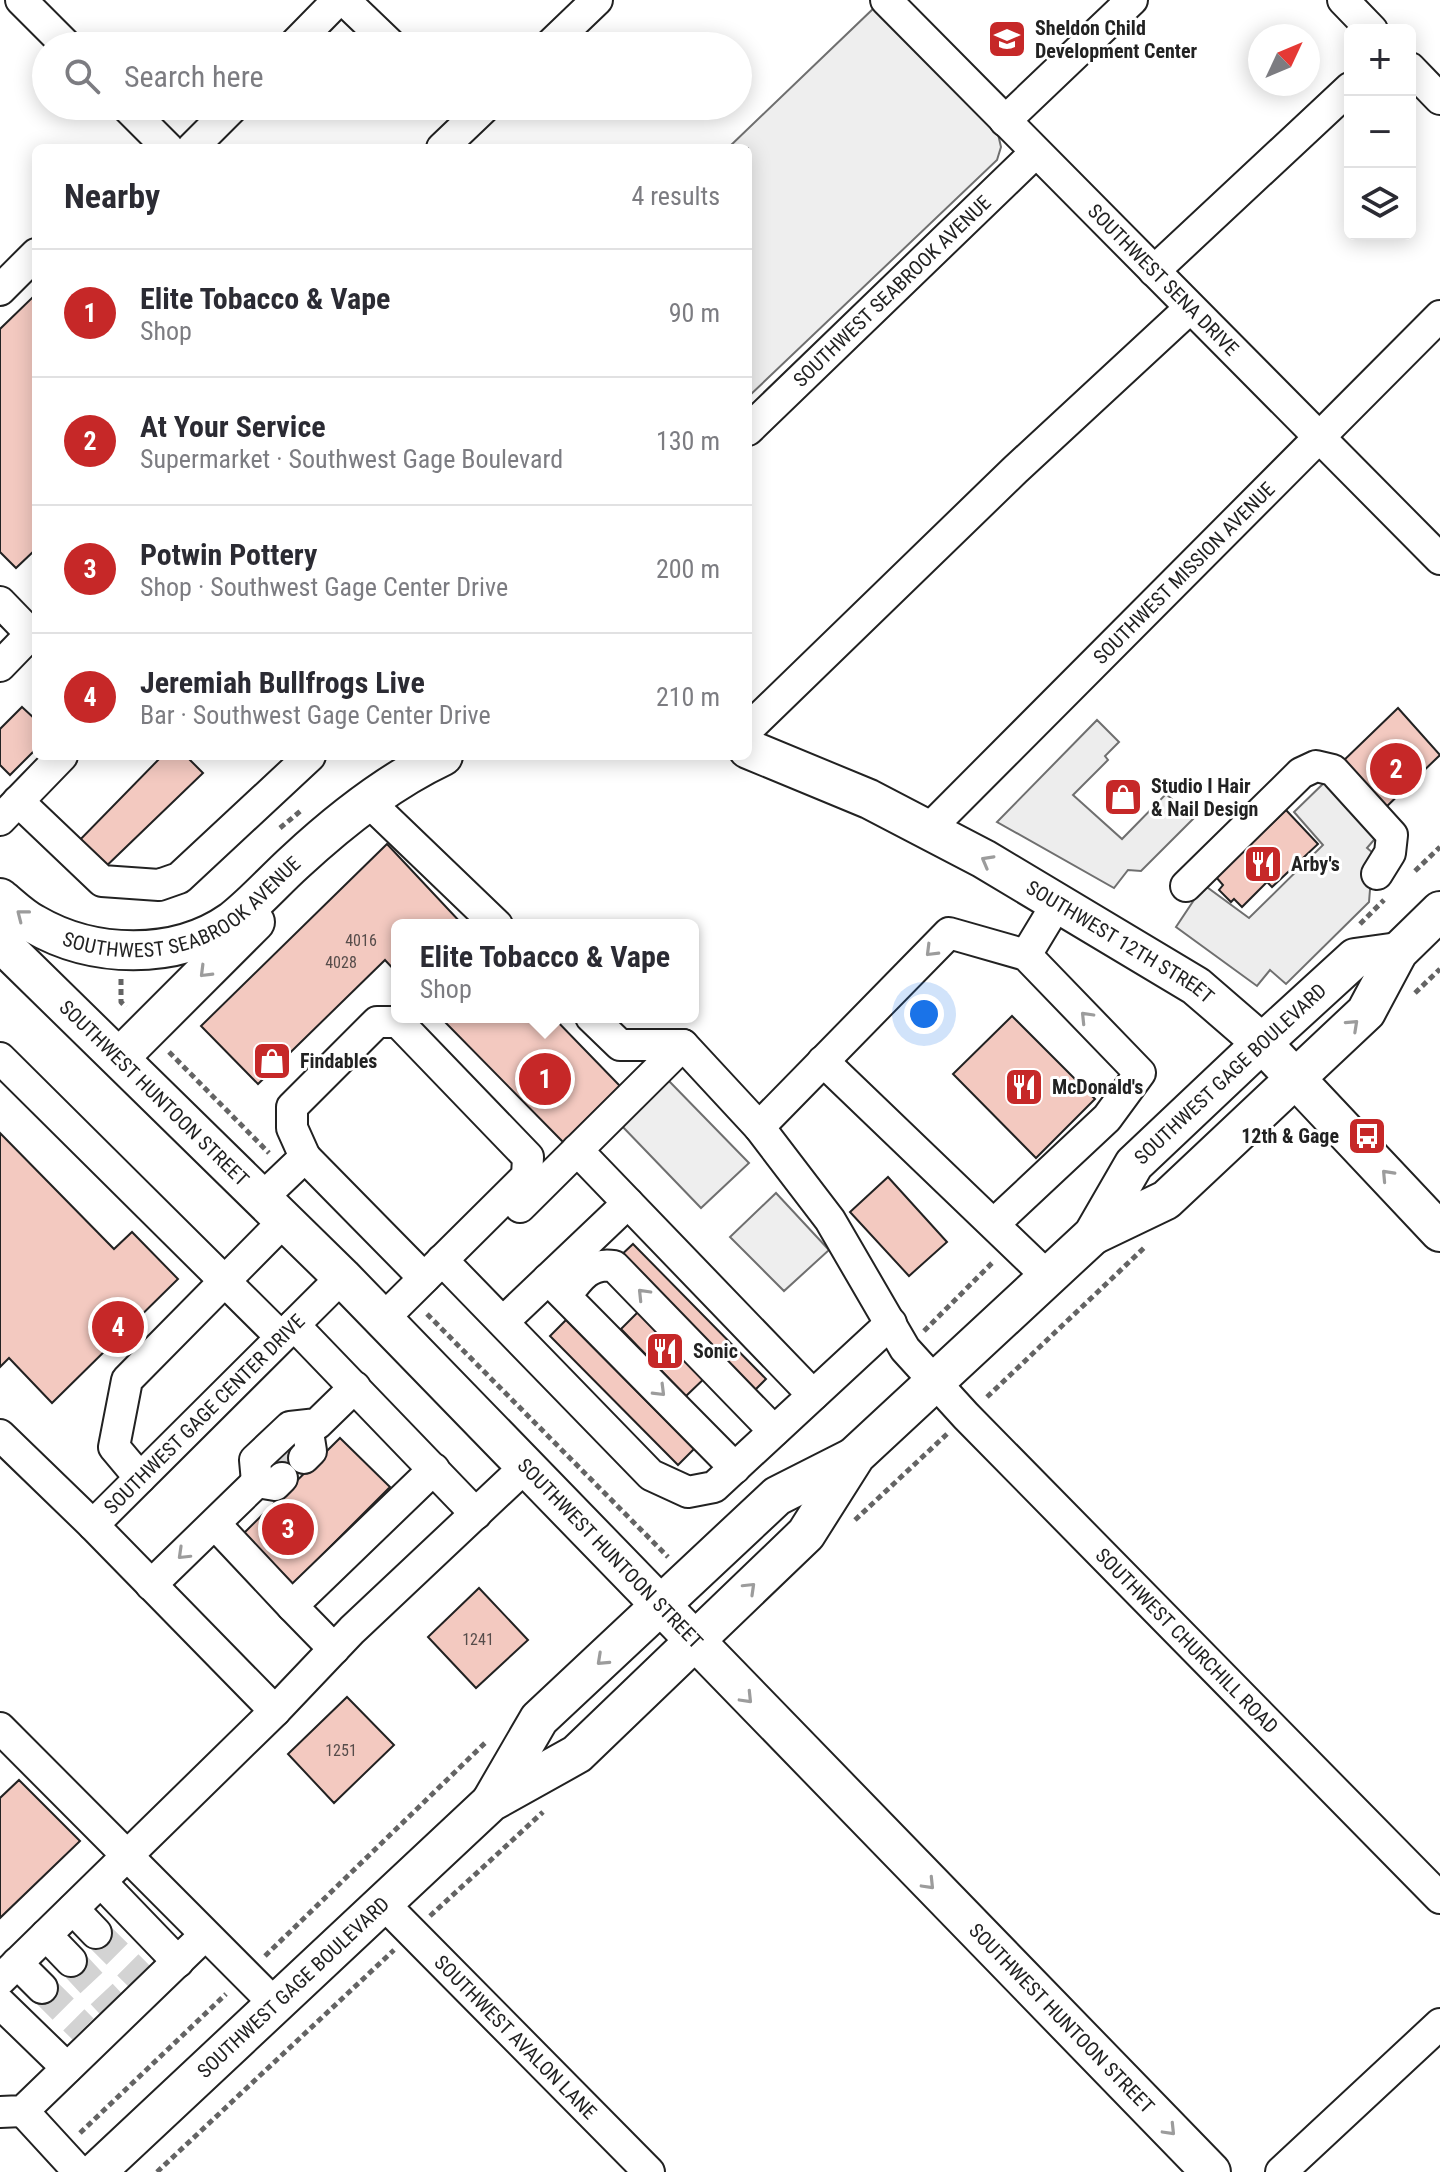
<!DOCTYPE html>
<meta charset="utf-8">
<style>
body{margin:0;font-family:"Roboto Condensed",sans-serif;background:#f2f2f3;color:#2b2b33}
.controls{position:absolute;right:24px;top:24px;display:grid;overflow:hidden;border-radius:12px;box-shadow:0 4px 20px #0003}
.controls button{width:72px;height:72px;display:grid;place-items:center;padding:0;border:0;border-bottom:2px solid #e1e1e2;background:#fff;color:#2b2b33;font:40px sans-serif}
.compass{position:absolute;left:1248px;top:24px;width:72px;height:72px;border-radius:50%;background:#fff;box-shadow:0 4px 20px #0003;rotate:46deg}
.you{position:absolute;left:924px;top:1014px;width:28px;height:28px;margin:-20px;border:6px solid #fff;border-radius:50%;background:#1a73e8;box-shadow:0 0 0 12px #1a73e833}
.badge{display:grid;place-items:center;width:52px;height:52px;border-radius:50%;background:#c62828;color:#fff;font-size:26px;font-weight:700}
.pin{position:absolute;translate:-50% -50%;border:4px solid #fff;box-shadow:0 2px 8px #0006}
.popup{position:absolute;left:391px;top:919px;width:308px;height:104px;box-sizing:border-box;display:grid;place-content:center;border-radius:12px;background:#fff;filter:drop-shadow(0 2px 6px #0005);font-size:26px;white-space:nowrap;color:#7c7c81}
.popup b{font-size:30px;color:#2b2b33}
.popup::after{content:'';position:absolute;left:50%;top:100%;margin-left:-16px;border:16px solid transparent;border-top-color:#fff}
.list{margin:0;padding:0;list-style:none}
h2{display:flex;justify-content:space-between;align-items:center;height:104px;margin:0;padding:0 32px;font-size:34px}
h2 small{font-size:26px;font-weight:400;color:#7c7c81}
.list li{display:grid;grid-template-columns:52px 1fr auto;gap:24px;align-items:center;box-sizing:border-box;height:128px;padding:0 32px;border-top:2px solid #e1e1e2}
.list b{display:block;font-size:30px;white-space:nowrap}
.list p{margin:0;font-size:26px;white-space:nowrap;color:#7c7c81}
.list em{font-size:26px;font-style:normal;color:#7c7c81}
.icon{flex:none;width:44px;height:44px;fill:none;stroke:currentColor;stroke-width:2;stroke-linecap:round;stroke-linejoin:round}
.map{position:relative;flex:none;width:1440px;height:2172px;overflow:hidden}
.search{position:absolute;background:#fff;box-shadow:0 4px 20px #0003;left:32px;top:32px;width:720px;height:88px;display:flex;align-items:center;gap:20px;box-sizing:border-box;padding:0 28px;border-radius:44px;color:#7c7c81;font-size:30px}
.panel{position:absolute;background:#fff;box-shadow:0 4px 20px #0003;left:32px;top:144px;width:720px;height:616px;border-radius:12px}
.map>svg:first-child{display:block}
.green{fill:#eee;stroke:#6f6f6f;stroke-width:2}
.parking{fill:#ededed;stroke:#6f6f6f;stroke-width:2}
.building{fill:#f3c9c0;stroke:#222;stroke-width:2}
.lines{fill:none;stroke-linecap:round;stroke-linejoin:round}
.minor-tunnel{stroke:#d3d3d3;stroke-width:30;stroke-dasharray:30 15;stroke-linecap:butt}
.minor-casing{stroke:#222;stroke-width:34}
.major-casing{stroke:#222;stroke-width:42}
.path{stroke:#646464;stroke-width:5;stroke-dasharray:6 4;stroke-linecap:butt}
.minor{stroke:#fff;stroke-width:30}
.major{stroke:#fff;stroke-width:38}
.oneway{stroke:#9c9c9c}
.labels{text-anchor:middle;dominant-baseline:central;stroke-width:6;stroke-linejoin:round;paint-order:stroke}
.number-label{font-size:16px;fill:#564c4a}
.poi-label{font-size:20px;font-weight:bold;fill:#222;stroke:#fff;text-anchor:start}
.street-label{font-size:20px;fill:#222;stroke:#fff}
</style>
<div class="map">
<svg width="1440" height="2172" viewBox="0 0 1440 2172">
<rect width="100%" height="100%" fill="#fff"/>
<path class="green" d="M875,7L998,134L1001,147L997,160L748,397V148H728Z
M668,1080L749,1163L701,1208L620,1124Z
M776,1193L829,1250L784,1291L730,1237Z"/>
<path class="parking" d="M1097,720L1119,742L1105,756L1108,760L1073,795L1122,839L1166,794L1194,818L1141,871L1128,870L1114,888L997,822Z
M1328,779L1380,833L1367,848L1373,853L1369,902L1286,984L1270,970L1257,986L1176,927L1204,885L1249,918L1323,845L1294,812Z"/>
<path class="building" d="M36,294V549L16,568L0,552V329Z
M22,707L36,720V749L10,775L0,765V729Z
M1398,708L1440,755L1383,810L1339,765Z
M162,756H186L203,773L97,875L71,849Z
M1286,810L1318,844L1272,887L1267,882L1242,907L1234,899L1231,902L1219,890L1223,885L1216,877Z
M387,844L463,925H397V973L385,960L258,1084L201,1026Z
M1012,1016L1095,1099L1036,1158L953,1074Z
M440,1017H553L620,1086L563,1142Z
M0,1133L114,1249L132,1232L178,1279L52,1403L9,1358L0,1367Z
M888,1177L947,1242L909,1276L850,1212Z
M633,1244L766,1379L750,1395L617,1259Z
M644,1306L709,1374L686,1396L621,1329Z
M566,1320L694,1449L678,1465L550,1336Z
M340,1438L390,1487L293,1584L243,1534Z
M479,1588L528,1640L476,1688L428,1637Z
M347,1697L394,1745L334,1803L288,1754Z
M19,1780L80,1841L0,1918V1798Z"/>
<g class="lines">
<path class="minor-tunnel" d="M272,1467L292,1447
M96,1933L139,1976
M71,1961L112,2005
M42,1988L83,2029"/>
<defs>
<g id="minor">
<path d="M21,0L67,46"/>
<path d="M344,0L392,46"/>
<path id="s1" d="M886,0L1440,559"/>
<path d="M1343,0L1372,30"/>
<path d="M293,46L338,0"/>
<path d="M549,46L597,0"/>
<path d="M1410,68L1440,99"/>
<path d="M126,106L168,148"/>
<path d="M1005,121L1132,0"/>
<path d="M192,148L234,106"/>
<path d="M442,148L486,106"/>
<path d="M1154,271L1350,88"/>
<path d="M0,290L36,254"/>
<path id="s2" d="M748,430L1036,152"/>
<path d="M0,602L31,634"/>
<path d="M0,666L31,634L36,639"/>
<path d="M752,725L1015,470L1190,308"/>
<path d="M18,801L102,881L159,885L179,878L310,756"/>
<path d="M370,803L497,925"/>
<path d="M0,820L62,756"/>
<path id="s3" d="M927,831L1440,316"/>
<path d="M1186,886L1301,773L1316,766L1333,770L1392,835L1390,853L1377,874"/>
<path d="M1026,955L1058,902"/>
<path d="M591,1017L620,1045H683L759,1127L949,933L1026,955L1140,1073L1107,1118L995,1223"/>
<path d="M0,1058L281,1337"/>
<path d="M823,1061L1048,1277"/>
<path id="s4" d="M759,1127L830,1220L905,1349L966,1416L1440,1898"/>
<path d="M577,1150L813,1395"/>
<path d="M305,1157L424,1278"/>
<path d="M262,1198L305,1157L292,1128V1107L377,1022H398L528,1157L527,1176L382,1320"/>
<path d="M520,1207L683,1045"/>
<path d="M442,1260L651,1475L688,1492L714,1487L891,1323"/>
<path d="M548,1279L735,1468"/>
<path d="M566,1296C579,1278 590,1262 614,1266L774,1431"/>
<path d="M503,1322L628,1203"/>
<path d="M294,1325L476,1514"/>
<path d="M0,1435L93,1525"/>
<path d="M304,1458L311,1451L308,1432"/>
<path d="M140,1478L114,1447L127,1380L285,1220"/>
<path d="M257,1482L255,1460L290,1427L317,1424L355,1387"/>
<path d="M215,1524L292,1606"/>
<path d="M151,1585L257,1482L275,1485L282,1478"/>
<path d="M334,1649L292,1606L434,1469"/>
<path d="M275,1711L352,1630L524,1468"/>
<path d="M0,1728L274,2003"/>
<path d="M101,1882L178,1962"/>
<path id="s5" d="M382,1902L649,2172"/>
<path d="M73,1909L96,1933"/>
<path d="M46,1935L71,1961"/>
<path d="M17,1963L42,1988"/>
<path id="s6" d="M0,1980L275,1711L93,1525L342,1277"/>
<path d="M0,2003L67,2068"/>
<path d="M23,2111L79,2172"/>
<path d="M0,2112L23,2111L205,1935"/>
<path d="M1281,2172L1440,2024"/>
</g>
<g id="major">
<path id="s7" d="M748,749L869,799L984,859L1196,986L1262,1043L1440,1232"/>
<path id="s8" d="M0,898C11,907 22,918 34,924C92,958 175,961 232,921C254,904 274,881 295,862C338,822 390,781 443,756"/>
<path id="s9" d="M0,942L342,1277L1211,2172"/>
<path d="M120,1057L255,922"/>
<path d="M1093,1235L1166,1200L1366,1012L1398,952L1440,911"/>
<path d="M492,1800L539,1719L777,1496L854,1457"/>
<path id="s10" d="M96,2172L491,1802L577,1754L806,1534L856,1455L1093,1235L1134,1164L1262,1043L1355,958L1398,952"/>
</g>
</defs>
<use href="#minor" class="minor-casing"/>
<use href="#major" class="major-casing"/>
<path class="path" d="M280,828L303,809
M1415,871L1440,847
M1360,924L1384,900
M121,979V1002L126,1007
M1415,993L1440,969
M169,1052L269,1153
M427,1314L668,1557
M924,1331L993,1262
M987,1397L1145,1247
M855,1520L947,1434
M430,1916L543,1812
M265,1956L485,1743
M80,2133L226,1994
M157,2172L394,1950"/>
<use href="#minor" class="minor"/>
<use href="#major" class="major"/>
</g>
<defs><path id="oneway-chevron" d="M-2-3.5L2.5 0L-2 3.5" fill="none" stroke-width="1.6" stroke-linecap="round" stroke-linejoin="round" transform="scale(2)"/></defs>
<g class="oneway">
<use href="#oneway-chevron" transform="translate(987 861) rotate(-151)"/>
<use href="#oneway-chevron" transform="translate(22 915) rotate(-142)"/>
<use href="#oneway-chevron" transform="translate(931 951) rotate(135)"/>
<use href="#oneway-chevron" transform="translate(205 972) rotate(135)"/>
<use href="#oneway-chevron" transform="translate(1086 1017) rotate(-134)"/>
<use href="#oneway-chevron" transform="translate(1353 1025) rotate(-43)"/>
<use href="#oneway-chevron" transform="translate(1387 1175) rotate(-133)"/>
<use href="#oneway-chevron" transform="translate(643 1294) rotate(-134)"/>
<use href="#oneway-chevron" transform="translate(660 1391) rotate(45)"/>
<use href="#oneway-chevron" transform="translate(183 1554) rotate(136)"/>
<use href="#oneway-chevron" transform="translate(750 1588) rotate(-44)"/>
<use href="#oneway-chevron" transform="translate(602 1660) rotate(137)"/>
<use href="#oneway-chevron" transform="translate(747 1698) rotate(46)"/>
<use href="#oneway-chevron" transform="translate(929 1884) rotate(46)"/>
<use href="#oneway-chevron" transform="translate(1170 2130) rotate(46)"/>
</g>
<defs>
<symbol id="school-square" viewBox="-11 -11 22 22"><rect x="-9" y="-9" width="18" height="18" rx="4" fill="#c62828" stroke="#fff"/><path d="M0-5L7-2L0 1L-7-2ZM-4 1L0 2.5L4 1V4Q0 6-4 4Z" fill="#fff"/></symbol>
<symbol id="shop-square" viewBox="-11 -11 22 22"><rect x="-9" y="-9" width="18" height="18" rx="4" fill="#c62828" stroke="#fff"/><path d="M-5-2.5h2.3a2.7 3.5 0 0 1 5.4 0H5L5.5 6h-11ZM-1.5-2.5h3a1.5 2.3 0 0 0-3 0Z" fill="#fff"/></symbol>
<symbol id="restaurant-square" viewBox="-11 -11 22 22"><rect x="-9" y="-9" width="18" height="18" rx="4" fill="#c62828" stroke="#fff"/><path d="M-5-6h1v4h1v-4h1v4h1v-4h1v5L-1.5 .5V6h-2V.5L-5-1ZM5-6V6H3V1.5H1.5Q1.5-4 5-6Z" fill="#fff"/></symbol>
<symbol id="bus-square" viewBox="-11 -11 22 22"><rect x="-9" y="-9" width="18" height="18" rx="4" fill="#c62828" stroke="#fff"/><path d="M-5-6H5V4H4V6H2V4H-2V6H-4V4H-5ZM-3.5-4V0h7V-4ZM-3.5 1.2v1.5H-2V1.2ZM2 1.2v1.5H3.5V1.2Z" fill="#fff"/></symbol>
</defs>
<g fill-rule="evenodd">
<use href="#school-square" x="985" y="17" width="44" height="44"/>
<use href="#shop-square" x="1101" y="775" width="44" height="44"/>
<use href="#restaurant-square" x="1241" y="842" width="44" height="44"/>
<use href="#shop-square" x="250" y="1039" width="44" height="44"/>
<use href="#restaurant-square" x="1002" y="1065" width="44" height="44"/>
<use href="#bus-square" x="1345" y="1114" width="44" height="44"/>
<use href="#restaurant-square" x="643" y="1329" width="44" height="44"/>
</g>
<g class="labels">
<g class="number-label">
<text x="361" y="940">4016</text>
<text x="341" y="962">4028</text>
<text x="478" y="1639">1241</text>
<text x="341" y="1750">1251</text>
</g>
<g class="poi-label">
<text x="1035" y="28">Sheldon Child<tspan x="1035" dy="23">Development Center</tspan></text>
<text x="1151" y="786">Studio I Hair<tspan x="1151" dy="23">&amp; Nail Design</tspan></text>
<text x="1291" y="864">Arby's</text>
<text x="300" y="1061">Findables</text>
<text x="1052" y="1087">McDonald's</text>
<text x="1339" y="1136" text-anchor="end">12th &amp; Gage</text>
<text x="693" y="1351">Sonic</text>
</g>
<g class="street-label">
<text stroke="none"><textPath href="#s1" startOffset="394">SOUTHWEST SENA DRIVE</textPath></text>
<text stroke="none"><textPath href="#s2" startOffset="200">SOUTHWEST SEABROOK AVENUE</textPath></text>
<text stroke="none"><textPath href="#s3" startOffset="364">SOUTHWEST MISSION AVENUE</textPath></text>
<text stroke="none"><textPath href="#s8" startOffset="208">SOUTHWEST SEABROOK AVENUE</textPath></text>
<text stroke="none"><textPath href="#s7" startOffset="420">SOUTHWEST 12TH STREET</textPath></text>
<text stroke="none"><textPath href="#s10" startOffset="1588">SOUTHWEST GAGE BOULEVARD</textPath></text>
<text stroke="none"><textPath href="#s9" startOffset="216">SOUTHWEST HUNTOON STREET</textPath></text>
<text stroke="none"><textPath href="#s6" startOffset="802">SOUTHWEST GAGE CENTER DRIVE</textPath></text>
<text stroke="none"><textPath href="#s9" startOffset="864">SOUTHWEST HUNTOON STREET</textPath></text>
<text stroke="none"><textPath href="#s4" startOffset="672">SOUTHWEST CHURCHILL ROAD</textPath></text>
<text stroke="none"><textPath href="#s10" startOffset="270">SOUTHWEST GAGE BOULEVARD</textPath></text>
<text stroke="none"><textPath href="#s9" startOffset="1512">SOUTHWEST HUNTOON STREET</textPath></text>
<text stroke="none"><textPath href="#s5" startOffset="190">SOUTHWEST AVALON LANE</textPath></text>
</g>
</g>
</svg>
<div class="controls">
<button>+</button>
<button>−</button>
<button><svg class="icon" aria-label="layers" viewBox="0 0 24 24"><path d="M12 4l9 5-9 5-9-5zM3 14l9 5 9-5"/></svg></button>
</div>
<svg class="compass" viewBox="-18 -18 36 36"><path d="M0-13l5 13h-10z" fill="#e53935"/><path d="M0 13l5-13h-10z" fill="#7c7c81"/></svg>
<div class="you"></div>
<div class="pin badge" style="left:545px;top:1079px">1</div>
<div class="popup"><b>Elite Tobacco &amp; Vape</b>Shop</div>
<div class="pin badge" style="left:1396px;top:769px">2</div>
<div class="pin badge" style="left:288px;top:1529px">3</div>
<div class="pin badge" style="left:118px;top:1327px">4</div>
<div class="search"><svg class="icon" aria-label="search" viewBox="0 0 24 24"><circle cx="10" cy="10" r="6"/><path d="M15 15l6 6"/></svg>Search here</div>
<section class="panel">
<h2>Nearby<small>4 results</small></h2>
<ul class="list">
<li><span class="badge">1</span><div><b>Elite Tobacco &amp; Vape</b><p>Shop</p></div><em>90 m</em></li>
<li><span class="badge">2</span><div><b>At Your Service</b><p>Supermarket · Southwest Gage Boulevard</p></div><em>130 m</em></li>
<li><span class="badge">3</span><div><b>Potwin Pottery</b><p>Shop · Southwest Gage Center Drive</p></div><em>200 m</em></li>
<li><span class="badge">4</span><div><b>Jeremiah Bullfrogs Live</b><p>Bar · Southwest Gage Center Drive</p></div><em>210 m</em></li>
</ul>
</section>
</div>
